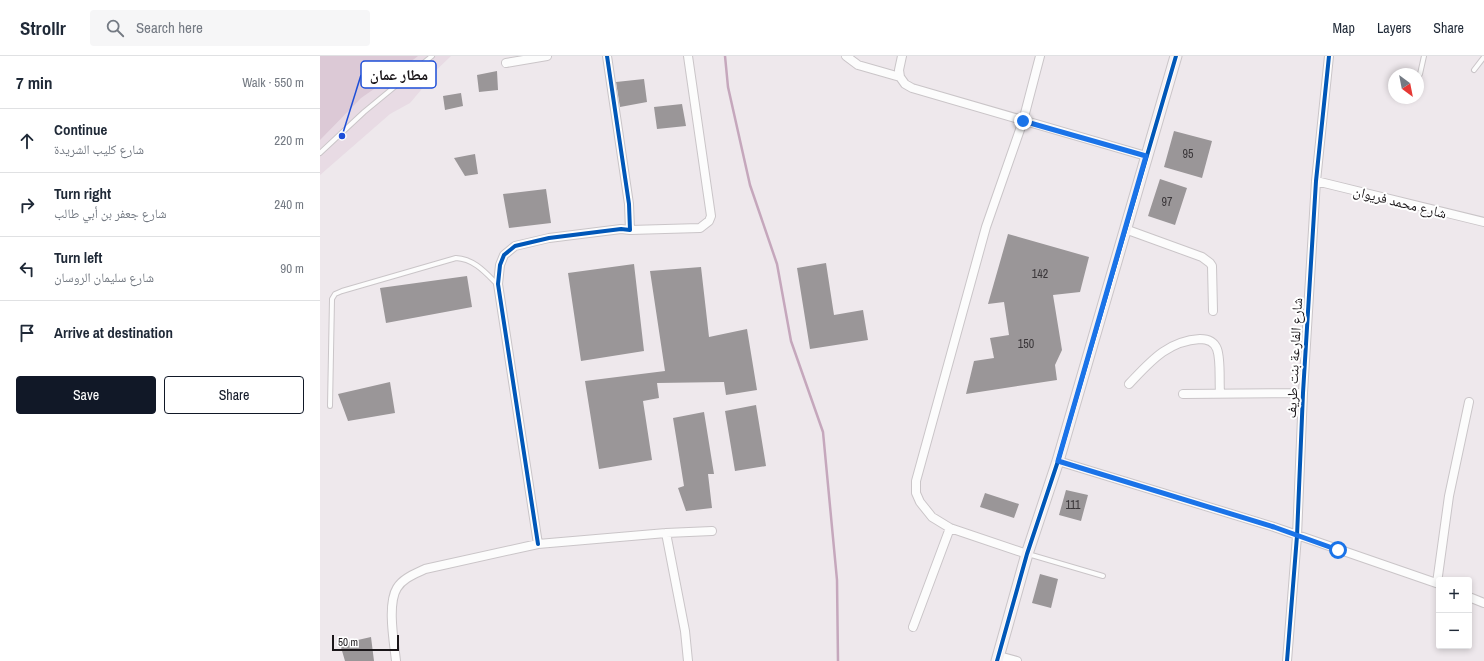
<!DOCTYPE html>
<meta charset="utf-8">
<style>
body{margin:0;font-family:"Archivo Narrow","Noto Naskh Arabic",sans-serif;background:#f6f6f7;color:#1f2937}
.controls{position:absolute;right:12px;bottom:12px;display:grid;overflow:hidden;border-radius:4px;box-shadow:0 2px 6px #0003}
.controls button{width:36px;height:36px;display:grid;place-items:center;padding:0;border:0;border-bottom:1px solid #e0e1e3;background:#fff;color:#1f2937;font:20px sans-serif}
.compass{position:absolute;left:1068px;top:12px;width:36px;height:36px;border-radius:50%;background:#fff;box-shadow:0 2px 6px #0003;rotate:148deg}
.scale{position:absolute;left:12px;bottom:10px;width:67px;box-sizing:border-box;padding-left:4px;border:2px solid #1a1619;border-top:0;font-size:11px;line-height:14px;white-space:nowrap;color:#1a1619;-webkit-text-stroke:3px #fff;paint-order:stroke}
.stop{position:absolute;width:12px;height:12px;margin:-9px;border:3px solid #1a73e8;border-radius:50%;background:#fff}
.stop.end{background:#1a73e8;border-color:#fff;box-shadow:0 1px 4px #0008}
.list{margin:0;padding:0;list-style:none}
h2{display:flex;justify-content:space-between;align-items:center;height:52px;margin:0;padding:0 16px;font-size:17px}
h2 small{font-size:13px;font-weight:400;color:#747a83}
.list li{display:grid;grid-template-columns:26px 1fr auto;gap:12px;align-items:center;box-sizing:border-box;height:64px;padding:0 16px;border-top:1px solid #e0e1e3}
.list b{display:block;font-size:15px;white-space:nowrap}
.list p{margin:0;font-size:13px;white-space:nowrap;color:#747a83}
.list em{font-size:13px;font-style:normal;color:#747a83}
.actions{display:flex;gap:8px;padding:12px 16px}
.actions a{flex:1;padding:9px 0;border:1px solid #111827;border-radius:4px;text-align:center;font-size:14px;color:#111827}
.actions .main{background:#111827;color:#fff}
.icon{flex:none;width:22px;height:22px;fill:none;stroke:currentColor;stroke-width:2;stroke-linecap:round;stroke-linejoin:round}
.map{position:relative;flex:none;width:1164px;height:605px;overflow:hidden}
header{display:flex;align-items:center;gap:24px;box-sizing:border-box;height:56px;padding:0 20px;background:#fff;border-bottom:1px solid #e0e1e3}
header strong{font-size:19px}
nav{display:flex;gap:22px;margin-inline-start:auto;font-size:14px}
.search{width:280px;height:36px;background:#f6f6f7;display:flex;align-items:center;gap:10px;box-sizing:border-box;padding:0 14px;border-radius:4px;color:#747a83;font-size:15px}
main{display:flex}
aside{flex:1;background:#fff}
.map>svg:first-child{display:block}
.built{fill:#e8dbe4}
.green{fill:#dcc9d6}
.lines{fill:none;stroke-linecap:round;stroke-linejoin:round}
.stream{stroke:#c5a7bc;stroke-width:2.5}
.building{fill:#9a9698}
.lane-casing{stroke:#cac5c8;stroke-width:6}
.street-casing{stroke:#cac5c8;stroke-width:10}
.secondary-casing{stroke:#cac5c8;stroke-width:13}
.lane{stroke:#fcfcfc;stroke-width:4}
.street{stroke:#fcfcfc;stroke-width:8}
.secondary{stroke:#f6f2f4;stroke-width:11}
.cycleway-casing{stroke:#fff;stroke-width:6}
.cycleway{stroke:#0057b8;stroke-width:4}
.route{stroke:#1a73e8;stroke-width:5}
.labels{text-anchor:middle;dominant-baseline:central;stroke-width:4;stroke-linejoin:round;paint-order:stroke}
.number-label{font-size:12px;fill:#3a3639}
.street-label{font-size:14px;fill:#1a1619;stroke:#fff}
.leader{fill:none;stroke:#1d4ed8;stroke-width:1.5}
.callout-dot{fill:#1d4ed8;stroke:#fff;stroke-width:1.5}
.callout{fill:#fff;stroke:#1d4ed8;stroke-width:1.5}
.callout-label{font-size:15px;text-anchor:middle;font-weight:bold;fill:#1a1619}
</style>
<header>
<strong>Strollr</strong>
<div class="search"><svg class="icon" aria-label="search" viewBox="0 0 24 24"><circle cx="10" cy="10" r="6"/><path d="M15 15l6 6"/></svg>Search here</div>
<nav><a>Map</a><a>Layers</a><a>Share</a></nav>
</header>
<main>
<aside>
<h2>7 min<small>Walk · 550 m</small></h2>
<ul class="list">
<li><svg class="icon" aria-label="ahead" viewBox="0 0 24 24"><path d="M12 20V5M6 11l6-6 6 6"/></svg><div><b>Continue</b><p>شارع كليب الشريدة</p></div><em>220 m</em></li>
<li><svg class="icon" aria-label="right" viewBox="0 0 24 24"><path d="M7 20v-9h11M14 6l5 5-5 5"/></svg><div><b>Turn right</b><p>شارع جعفر بن أبي طالب</p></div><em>240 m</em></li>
<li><svg class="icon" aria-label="left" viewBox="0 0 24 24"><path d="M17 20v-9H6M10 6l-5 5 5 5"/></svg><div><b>Turn left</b><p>شارع سليمان الروسان</p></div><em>90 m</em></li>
<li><svg class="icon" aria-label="arrive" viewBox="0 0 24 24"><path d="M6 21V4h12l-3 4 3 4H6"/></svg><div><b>Arrive at destination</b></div></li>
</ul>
<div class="actions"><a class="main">Save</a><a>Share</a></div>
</aside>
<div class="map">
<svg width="1164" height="605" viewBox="0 0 1164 605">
<rect width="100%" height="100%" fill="#eee8ec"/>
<path class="built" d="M0,0H131L109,21L101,34L90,47L70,58L0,119Z"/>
<path class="green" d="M0,0H98L67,24L41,42L0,84Z"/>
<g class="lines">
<path class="stream" d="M405,0L408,31L430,129L457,208L471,285L503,376L517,524L518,605"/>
</g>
<path class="building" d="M177,15L178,34L159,36L157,19Z
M324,23L327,46L300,51L296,26Z
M141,37L143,50L125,54L123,40Z
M362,48L366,70L337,73L334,51Z
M854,75L892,85L882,122L844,111Z
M155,98L158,118L145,120L134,102Z
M840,123L867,132L855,169L828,160Z
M226,133L231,167L189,172L183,138Z
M688,178L769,201L760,236L733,239L742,294L735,309L737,324L646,338L654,305L674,302L670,282L689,279L684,246L668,248Z
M506,207L514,259L543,254L548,284L490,293L477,212Z
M314,208L324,295L261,305L248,217Z
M381,211L389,281L427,273L437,334L406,339L404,326L337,327L339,342L323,345L332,404L279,413L265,325L345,315L330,215Z
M147,220L152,251L66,267L60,232Z
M70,326L75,357L28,365L18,338Z
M436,349L446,410L415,415L405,355Z
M384,356L394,418H388L392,452L366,455L358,432L364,430L353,362Z
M746,434L768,439L761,465L739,459Z
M665,437L699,448L694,462L660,451Z
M720,518L738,523L731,552L712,547Z
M51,581L54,605H25L20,588Z"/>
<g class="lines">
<defs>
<path id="lane" d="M1154,14L1164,1
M1100,18L1104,0
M0,97L44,56L112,0
M10,350L12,243L15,238L22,235L136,202C154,203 165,216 177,228
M708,498L783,520"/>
<path id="street" d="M526,0L538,9L580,21
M186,7L227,0
M580,21L585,28L592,32L826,100
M580,21L579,14L582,0
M996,125L1164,166
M805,173L882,201L890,207L892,210L893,255
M310,174L380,172L389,165L391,160L368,0
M809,328C830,306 847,285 880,283C887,283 894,285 897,293C901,304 899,324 900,336
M863,338L983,337
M738,405L954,471L1119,528
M346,477L365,575L368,605
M218,488L178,228L180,209L184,199L195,190L229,182L301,173L310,174L309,148L287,0
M707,498L630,472L612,461L600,446L596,437V425L666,171L703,65L720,0
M1117,527L1129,440L1149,346
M1149,541L1164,547
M593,571L630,472
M679,600L697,605
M76,605C74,586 67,548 77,532C83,522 95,518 105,513L218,488L346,477L392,475
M967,605L977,480L983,337L996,125L1009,0"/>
<path id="secondary" d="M677,605L707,498L738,405L856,0"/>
</defs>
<use href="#lane" class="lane-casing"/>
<use href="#street" class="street-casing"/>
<use href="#secondary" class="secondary-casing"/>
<use href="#lane" class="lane"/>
<use href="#street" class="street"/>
<use href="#secondary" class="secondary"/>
<defs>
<path id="cycleway" d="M218,488L178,228L180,209L184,199L195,190L229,182L301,173L310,174L309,148L287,0
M677,605L707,498L738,405L856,0
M967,605L977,480L983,337L996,125L1009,0"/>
</defs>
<use href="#cycleway" class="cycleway-casing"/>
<use href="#cycleway" class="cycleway"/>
</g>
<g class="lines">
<path class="route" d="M703,65L826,100L738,405L954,471L1018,494"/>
</g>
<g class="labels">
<g class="number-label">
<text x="868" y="98">95</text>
<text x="847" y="146">97</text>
<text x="720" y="218">142</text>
<text x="706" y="288">150</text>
<text x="753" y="449">111</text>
</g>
<g class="street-label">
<text transform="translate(1080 146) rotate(14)">شارع محمد فريوان</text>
<text transform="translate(974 302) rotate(-87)">شارع الفارعة بنت طريف</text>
</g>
</g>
<path class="leader" d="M22 80L41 19"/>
<circle class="callout-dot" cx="22" cy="80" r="4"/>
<rect class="callout" x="41" y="5" width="75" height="27" rx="4"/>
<g class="callout-label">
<text x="79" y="24">مطار عمان</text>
</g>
</svg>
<div class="controls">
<button>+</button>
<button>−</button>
</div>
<svg class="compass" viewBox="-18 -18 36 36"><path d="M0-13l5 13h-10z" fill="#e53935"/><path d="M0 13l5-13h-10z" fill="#747a83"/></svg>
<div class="scale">50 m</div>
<div class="stop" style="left:1018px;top:494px"></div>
<div class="stop end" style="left:703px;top:65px"></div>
</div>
</main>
